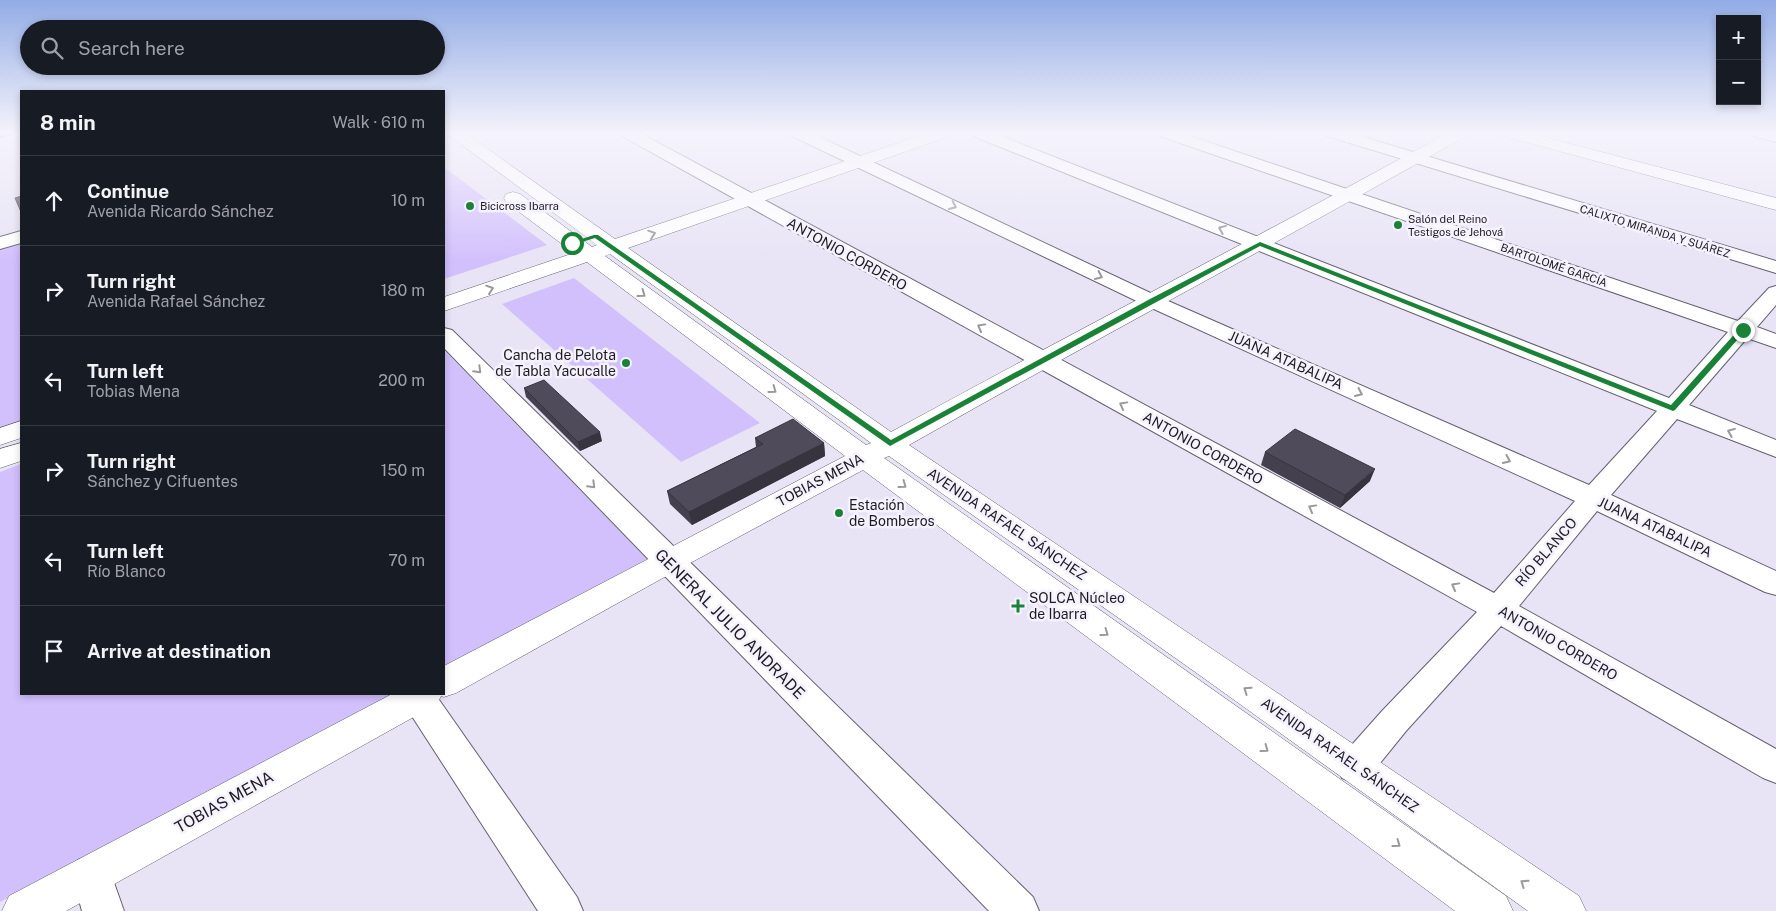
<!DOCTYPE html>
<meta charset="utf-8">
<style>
body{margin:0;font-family:"Public Sans",sans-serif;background:#20242c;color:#f1f3f6}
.controls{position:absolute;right:15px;top:15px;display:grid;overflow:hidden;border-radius:0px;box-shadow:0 2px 8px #0003}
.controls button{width:45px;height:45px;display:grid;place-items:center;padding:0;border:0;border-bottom:1px solid #363941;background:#171b24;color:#f1f3f6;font:25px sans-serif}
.stop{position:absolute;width:15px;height:15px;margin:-11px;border:4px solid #1a8237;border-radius:50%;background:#fff}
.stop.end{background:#1a8237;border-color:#fff;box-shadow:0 1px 5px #0008}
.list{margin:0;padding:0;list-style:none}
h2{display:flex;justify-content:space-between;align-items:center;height:65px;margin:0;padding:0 20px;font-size:21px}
h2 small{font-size:16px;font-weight:400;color:#9ea1a6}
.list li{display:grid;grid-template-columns:32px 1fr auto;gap:15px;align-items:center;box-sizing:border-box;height:90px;padding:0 20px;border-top:1px solid #363941}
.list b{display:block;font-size:19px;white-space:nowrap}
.list p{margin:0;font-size:16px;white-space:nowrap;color:#9ea1a6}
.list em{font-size:16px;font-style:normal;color:#9ea1a6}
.icon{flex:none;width:28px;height:28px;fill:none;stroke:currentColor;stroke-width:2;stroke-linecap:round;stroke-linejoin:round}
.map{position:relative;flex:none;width:1776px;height:911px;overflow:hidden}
.search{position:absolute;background:#171b24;box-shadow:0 2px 8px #0003;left:20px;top:20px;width:425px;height:55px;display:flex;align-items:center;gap:12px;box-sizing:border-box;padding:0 18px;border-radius:28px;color:#9ea1a6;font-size:19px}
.panel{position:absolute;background:#171b24;box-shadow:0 2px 8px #0003;left:20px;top:90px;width:425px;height:605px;border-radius:0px}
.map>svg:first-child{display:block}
.green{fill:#d2c0fd}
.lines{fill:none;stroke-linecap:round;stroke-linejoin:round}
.street-casing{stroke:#64606f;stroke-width:2}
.secondary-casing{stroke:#64606f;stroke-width:1}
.street{fill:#fff;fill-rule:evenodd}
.secondary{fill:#fff;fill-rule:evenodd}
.wall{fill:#44404d}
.shaded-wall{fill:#37343f}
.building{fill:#4f4b5a;stroke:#37343f}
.oneway{stroke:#99989b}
.route{fill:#1a8237}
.poi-dot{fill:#1a8237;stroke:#f5f2fd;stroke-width:2}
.labels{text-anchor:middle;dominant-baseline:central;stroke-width:5;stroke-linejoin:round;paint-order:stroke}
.far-poi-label{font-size:11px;fill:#1c1b21;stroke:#f5f2fd;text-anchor:start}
.far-street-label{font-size:11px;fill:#1c1b21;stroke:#f5f2fd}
.street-label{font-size:14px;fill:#1c1b21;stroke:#f5f2fd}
.poi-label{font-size:14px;fill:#1c1b21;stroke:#f5f2fd;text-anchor:start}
.near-street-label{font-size:16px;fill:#1c1b21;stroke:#f5f2fd}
</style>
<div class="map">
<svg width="1776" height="911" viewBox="0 0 1776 911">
<rect width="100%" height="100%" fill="#e8e4f6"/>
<path class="green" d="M444,167L547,245L444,279Z
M21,244V421L0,428V249Z
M574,278L760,423L681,462L502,304Z
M444,350L647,559L444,667Z
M21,464V694H393L0,902V472Z"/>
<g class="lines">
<defs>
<path id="street" d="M620,133H640L1494,593L1575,501L1145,305L792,136L790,133H811L1159,297L1589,485L1657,411L973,136L971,133H993L1669,398L1728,332L1160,136L1158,133H1181L1738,321L1769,288L1776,286V305L1757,327L1776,334V348L1747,338L1689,405L1776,440V457L1677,419L1611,495L1776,571V595L1765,592L1597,511L1519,606L1776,749V783L1763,778L1501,626L1406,731L1368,778L1355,783L1342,778L1337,767L1342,756L1382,711L1477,612L622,136Z
M1325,133H1350L1776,261V273L1327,136Z
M1752,133H1776V142L1754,136Z
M21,231V243L0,249V237Z
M444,328L452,330L1033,897L1039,911H989L444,348Z
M403,694H435L577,897L583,911H538L406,707L401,697Z
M92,855L106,860L124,911H82L72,874L78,860Z"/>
<path id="secondary" d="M446,133H465L615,239L928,133H952L950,136L628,248L891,432C1076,331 1263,234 1448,133H1468L1466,136C1281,241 1094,340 909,445L1579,896L1586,911H1528L1198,674L889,456L884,458L1506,896L1513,911H1455L863,470L679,569L456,693L444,697L441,696L437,704L66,911H2L9,896L392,694H444V666L845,456L587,262L444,311V297L574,253L506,202L504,198L506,194L513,192L520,194L592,247L597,245ZM610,254L871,443L866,445L605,256Z
M1502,133H1529L1776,198V210L1504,136Z
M21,421V438L0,445V428Z
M21,443V461L0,468V449Z"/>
</defs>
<use href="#street" class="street-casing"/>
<use href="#secondary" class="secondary-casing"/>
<use href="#street" class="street"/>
<use href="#secondary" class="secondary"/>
</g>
<path class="wall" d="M524,388L602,441L580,451L526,397Z
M755,438L824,443L825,456L692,525L670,504L667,491L756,447Z
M1265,452L1370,481L1340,508L1261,465Z"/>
<path class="shaded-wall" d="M0,133H21L0,138Z
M600,432L602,441L580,451L578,442Z
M824,443L825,456L692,525L689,512Z
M1375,469L1370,481L1340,508L1345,495Z"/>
<path class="building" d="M21,196V212L15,198Z
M544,380L600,432L578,442L524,388Z
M793,419L824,443L689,512L667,491L763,444L755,438Z
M1295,429L1375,469L1345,495L1265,452Z"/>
<defs><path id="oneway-chevron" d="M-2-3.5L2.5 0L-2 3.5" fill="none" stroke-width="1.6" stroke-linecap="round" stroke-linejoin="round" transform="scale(1.25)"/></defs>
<g class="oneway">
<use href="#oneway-chevron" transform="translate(953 206) rotate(25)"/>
<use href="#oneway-chevron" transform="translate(1222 229) rotate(-158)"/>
<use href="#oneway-chevron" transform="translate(652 234) rotate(-19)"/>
<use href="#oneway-chevron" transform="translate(1099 276) rotate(25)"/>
<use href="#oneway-chevron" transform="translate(490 289) rotate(-19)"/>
<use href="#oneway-chevron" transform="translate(642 294) rotate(36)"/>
<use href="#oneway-chevron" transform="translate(981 327) rotate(-151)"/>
<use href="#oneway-chevron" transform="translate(478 370) rotate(45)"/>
<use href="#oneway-chevron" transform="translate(773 390) rotate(36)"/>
<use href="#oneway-chevron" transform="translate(1359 393) rotate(24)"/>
<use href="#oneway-chevron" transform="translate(1123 405) rotate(-151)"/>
<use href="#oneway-chevron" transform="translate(1731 432) rotate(-158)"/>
<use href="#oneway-chevron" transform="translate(1507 460) rotate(24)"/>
<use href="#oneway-chevron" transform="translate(592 485) rotate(45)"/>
<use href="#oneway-chevron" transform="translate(903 485) rotate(36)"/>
<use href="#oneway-chevron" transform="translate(1312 508) rotate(-151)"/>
<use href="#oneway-chevron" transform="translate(1455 586) rotate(-151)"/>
<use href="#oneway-chevron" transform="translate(1105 633) rotate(36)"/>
<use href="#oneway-chevron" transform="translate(1247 690) rotate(-145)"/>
<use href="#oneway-chevron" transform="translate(1265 749) rotate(36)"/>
<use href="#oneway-chevron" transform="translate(1397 844) rotate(36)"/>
<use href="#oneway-chevron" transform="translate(1524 883) rotate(-145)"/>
</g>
<linearGradient id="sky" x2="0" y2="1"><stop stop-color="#93ace6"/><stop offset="0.51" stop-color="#f5f3fb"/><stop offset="1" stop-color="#f5f3fb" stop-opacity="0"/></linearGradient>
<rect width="1776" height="261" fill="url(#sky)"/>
<path class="route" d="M594,235H598L891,440L1150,299L1260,242L1671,405L1740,328L1746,330L1675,410L1673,411L1260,246L890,446L595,238L572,245L569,243Z"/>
<g class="poi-dot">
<circle cx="470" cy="206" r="5"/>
<circle cx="1398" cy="225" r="5"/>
<circle cx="626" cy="363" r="5"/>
<circle cx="839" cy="513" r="5"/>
<path d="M1015.5 598.5h5v5h5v5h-5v5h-5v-5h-5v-5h5z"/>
</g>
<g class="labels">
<g class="far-poi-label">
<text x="480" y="206">Bicicross Ibarra</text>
<text x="1408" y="219">Salón del Reino<tspan x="1408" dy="13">Testigos de Jehová</tspan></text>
</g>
<g class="far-street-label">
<text transform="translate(1655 231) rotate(17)">CALIXTO MIRANDA Y SUÁREZ</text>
<text transform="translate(1554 265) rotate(19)">BARTOLOMÉ GARCÍA</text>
</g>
<g class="street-label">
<text transform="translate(847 254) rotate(29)">ANTONIO CORDERO</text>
<text transform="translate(1286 360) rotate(24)">JUANA ATABALIPA</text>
<text transform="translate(1203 448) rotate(29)">ANTONIO CORDERO</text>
<text transform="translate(820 480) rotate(-28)">TOBIAS MENA</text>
<text transform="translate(1007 524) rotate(34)">AVENIDA RAFAEL SÁNCHEZ</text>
<text transform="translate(1655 527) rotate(25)">JUANA ATABALIPA</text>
<text transform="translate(1546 552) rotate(-49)">RÍO BLANCO</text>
<text transform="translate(1558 643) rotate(30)">ANTONIO CORDERO</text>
<text transform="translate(1340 755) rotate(35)">AVENIDA RAFAEL SÁNCHEZ</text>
</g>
<g class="poi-label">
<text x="616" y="355" text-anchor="end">Cancha de Pelota<tspan x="616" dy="16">de Tabla Yacucalle</tspan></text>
<text x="849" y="505">Estación<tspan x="849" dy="16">de Bomberos</tspan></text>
<text x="1029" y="598">SOLCA Núcleo<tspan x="1029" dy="16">de Ibarra</tspan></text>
</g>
<g class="near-street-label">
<text transform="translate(730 624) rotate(45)">GENERAL JULIO ANDRADE</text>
<text transform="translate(224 802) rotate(-29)">TOBIAS MENA</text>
</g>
</g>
</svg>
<div class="controls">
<button>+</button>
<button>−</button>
</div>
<div class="stop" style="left:572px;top:243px"></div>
<div class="stop end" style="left:1743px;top:330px"></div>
<div class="search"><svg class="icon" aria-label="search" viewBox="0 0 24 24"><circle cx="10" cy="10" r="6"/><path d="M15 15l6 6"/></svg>Search here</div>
<section class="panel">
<h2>8 min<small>Walk · 610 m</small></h2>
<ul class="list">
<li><svg class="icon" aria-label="ahead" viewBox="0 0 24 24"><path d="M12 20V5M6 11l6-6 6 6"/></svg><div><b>Continue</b><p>Avenida Ricardo Sánchez</p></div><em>10 m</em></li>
<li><svg class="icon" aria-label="right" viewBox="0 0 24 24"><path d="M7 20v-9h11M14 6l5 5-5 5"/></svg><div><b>Turn right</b><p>Avenida Rafael Sánchez</p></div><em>180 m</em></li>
<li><svg class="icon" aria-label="left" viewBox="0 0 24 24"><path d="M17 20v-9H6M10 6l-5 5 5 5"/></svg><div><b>Turn left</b><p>Tobias Mena</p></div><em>200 m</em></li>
<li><svg class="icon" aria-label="right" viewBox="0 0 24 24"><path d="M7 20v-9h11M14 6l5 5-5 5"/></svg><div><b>Turn right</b><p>Sánchez y Cifuentes</p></div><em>150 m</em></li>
<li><svg class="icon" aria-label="left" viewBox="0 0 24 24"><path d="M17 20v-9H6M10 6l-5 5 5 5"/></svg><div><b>Turn left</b><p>Río Blanco</p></div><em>70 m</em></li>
<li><svg class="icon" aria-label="arrive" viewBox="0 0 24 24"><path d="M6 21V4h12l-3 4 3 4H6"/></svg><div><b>Arrive at destination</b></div></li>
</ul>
</section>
</div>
